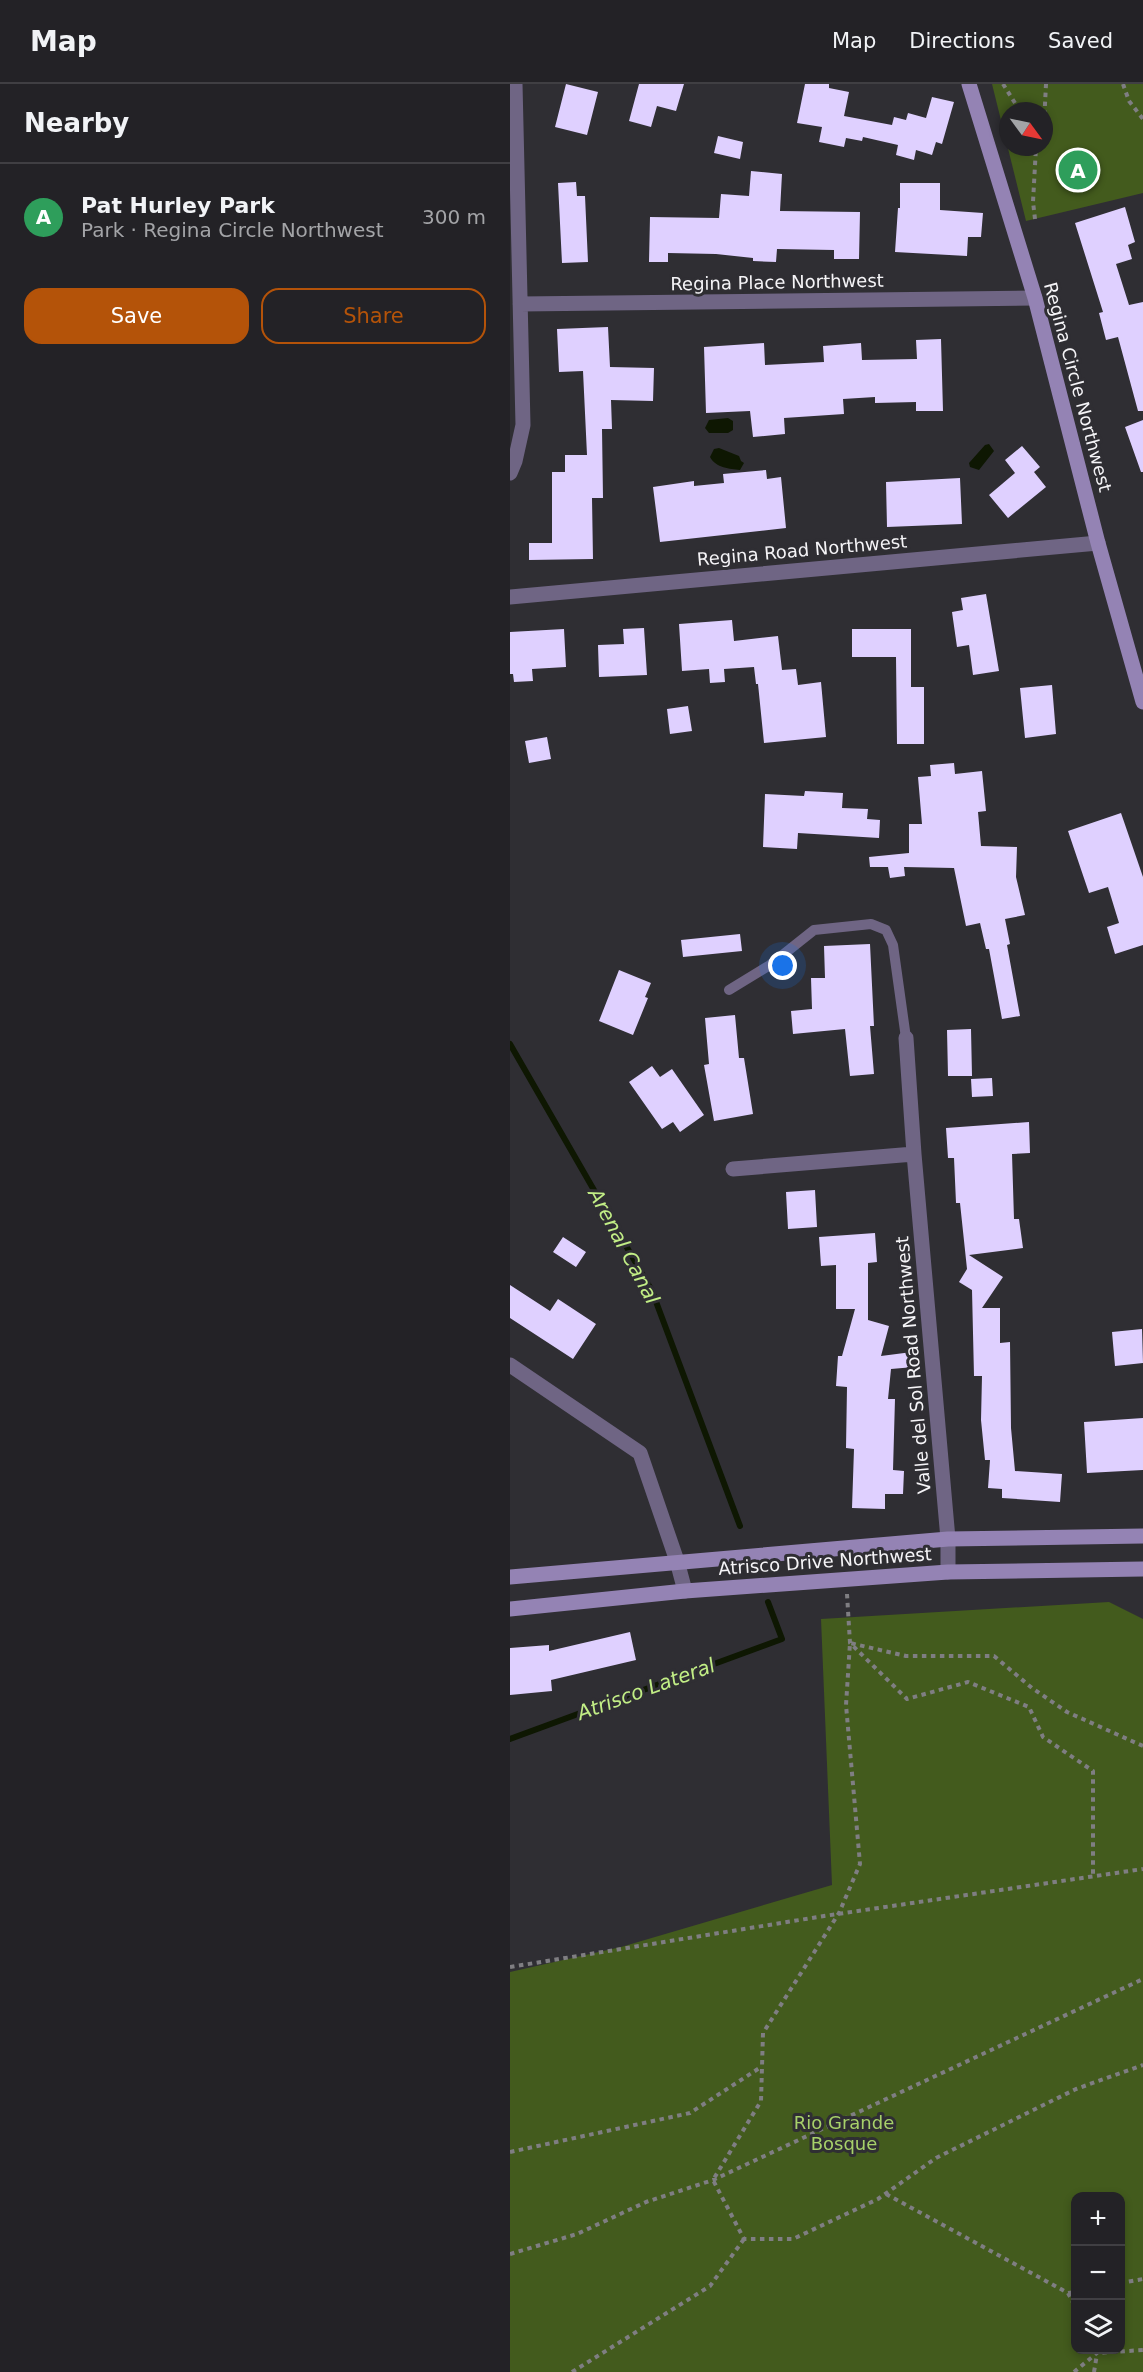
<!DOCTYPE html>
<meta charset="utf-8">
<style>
body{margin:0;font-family:"DejaVu Sans",sans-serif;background:#2f2f32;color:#f1f3f6}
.controls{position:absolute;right:18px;bottom:18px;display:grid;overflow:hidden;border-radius:12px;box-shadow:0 3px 9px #0003}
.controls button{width:54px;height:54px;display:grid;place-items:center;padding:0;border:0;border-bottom:2px solid #403f43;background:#232226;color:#f1f3f6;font:30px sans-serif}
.compass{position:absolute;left:489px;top:18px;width:54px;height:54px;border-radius:50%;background:#232226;box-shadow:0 3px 9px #0003;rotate:123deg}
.you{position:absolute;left:273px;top:882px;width:21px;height:21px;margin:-15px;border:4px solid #fff;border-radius:50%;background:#1a73e8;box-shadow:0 0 0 9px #1a73e833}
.badge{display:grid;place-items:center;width:39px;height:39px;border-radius:50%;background:#b45309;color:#fff;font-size:20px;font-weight:700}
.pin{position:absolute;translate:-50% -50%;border:3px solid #fff;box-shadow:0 2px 6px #0006}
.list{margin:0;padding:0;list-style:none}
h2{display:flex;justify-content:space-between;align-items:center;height:78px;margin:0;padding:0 24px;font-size:26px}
h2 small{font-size:20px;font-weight:400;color:#a3a4a7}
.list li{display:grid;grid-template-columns:39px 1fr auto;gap:18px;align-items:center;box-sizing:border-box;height:108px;padding:0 24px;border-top:2px solid #403f43}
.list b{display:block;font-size:22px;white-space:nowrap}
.list p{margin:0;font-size:20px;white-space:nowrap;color:#a3a4a7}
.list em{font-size:20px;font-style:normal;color:#a3a4a7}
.actions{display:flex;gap:12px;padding:18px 24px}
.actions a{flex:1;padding:14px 0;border:2px solid #b45309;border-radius:18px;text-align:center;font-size:21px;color:#b45309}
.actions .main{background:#b45309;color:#fff}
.icon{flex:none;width:33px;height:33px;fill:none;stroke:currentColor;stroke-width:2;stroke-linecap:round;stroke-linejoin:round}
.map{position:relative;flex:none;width:633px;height:2288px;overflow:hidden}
header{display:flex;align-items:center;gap:36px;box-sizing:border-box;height:84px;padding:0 30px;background:#232226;border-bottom:2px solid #403f43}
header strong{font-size:28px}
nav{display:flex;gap:33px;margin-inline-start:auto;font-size:21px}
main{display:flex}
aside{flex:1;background:#232226}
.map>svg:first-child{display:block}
.green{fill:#435b1d;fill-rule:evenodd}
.water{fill:#0e1702}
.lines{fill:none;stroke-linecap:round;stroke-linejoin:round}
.stream{stroke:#0e1702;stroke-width:6}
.building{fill:#dfd0ff}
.path{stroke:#7f7e82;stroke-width:4;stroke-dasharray:4.5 4.5;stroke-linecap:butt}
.lane{stroke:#6f6584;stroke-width:10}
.street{stroke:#6f6584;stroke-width:15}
.secondary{stroke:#9483b4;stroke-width:15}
.labels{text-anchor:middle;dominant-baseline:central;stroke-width:6;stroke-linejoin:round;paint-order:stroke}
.street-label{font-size:18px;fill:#f5f4f7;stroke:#2f2e33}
.park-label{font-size:18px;fill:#a7d16a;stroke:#2f2e33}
.water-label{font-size:20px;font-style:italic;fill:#c2ee86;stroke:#2f2e33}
</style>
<header>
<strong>Map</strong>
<nav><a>Map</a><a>Directions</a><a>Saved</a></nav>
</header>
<main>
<aside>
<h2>Nearby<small></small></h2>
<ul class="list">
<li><span class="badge" style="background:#2e9e5b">A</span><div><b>Pat Hurley Park</b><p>Park · Regina Circle Northwest</p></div><em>300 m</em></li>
</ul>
<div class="actions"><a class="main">Save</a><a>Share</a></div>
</aside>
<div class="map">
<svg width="633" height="2288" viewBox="0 0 633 2288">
<rect width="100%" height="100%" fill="#2f2e33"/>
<path class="green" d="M482,0H633V109L516,137ZM498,27H534V63H498Z
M599,1518L633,1535V2288H0V1888L111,1863L322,1801L311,1535ZM566,2112H610V2266H566Z"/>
<path class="water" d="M218,334L223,337V346L218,349H199L195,344L199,336Z
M479,360L484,367L469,386L460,383L459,379L475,361Z
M209,364L229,372L231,377L234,379L230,386C220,385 206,384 200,373L204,365Z"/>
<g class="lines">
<path class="stream" d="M0,960L142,1207L230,1442
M0,1655L272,1555L258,1518"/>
</g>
<path class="building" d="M56,0L88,8L77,51L45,43Z
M129,0H174L166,27L147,22L141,43L119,37Z
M295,0H319V4L339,8L334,32L382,41L384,33L396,36L398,29L416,34L422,13L444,18L432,60L426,58L422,71L406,66L404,76L386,71L388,61L353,53L352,57L336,54L334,63L309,58L312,43L287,39Z
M208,52L233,58L230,75L204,69Z
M241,87L272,90L270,127L350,128L349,175H324V166L267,165L266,178L243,177V174L206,170L158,169V178H139L140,133L209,134L211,110L239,112Z
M66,98L67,112H75L78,178L52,179L48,99Z
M390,99H430V126L473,129L471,153H458L457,172L385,168L388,124H390Z
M615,123L625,158L618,161L622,175L606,180L619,221L633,218V327H628L608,253L596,256L589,229L593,228L565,139Z
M98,243L100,283L144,284L143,317L101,316L102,345H92L93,414H82L83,475L19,476V459H42V388H55V371H77L73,287L49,288L47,245Z
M431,255L433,327H406V318L365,319V313L333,315L334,330L274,334L275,350L243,353L240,327L196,329L194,263L254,259L255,281L314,278L313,262L351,259L352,276L407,275L406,256Z
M633,336V388H631L615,343Z
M512,362L530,383L524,388L536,403L498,434L479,411L505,389L495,376Z
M256,386L257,395L271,393L276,444L150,458L143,403L184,397V402L214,399L213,390Z
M450,394L452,440L377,443L376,398Z
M476,510L489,587L463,591L459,561L447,563L442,528L453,526L451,514Z
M222,536L224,557L268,552L272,586L286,585L288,601L311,598L316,653L254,659L248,600H246L244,583L214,585L215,598L200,599L199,585L172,587L169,540Z
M134,544L137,591L89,593L88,561L114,560L113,545Z
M54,545L56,583L22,585L23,597L4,598L3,590H0V548Z
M342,545H401V603H414V660H387L386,573H342Z
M542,601L546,650L515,654L510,604Z
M178,622L182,647L160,650L157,625Z
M37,653L41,675L19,679L15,657Z
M444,679L445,690L472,687L476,727L468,728L471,762L507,763L506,793L515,831L495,835L500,860L497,861L510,932L492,935L479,865H476L470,839L456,842L444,784L394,783L395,792L380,794L378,783H360L359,773L399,769V740H412L408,693L421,692L420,681Z
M295,707L333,709L332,724L358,725L357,735L370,736L369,754L288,749L287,765L253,763L255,710L294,712Z
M611,729L633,793V861L605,870L597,843L609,839L598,803L579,809L558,747Z
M230,850L232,867L173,873L171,856Z
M360,860L364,942H360L364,990L340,992L335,945L283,950L281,927L302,925L301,894H315L314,862Z
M109,886L141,899L135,913L138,914L123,951L89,937Z
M225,931L229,974H234L243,1030L204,1037L194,981L199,980L195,934Z
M461,945L462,992H438L437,946Z
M142,982L150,993L162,985L194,1031L170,1048L163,1038L152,1045L119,998Z
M482,994L483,1012L462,1013L461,995Z
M519,1038L520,1069L502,1070L504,1135H509L513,1164L459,1171L493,1193L472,1224H490V1259L500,1258L501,1344L505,1387L552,1390L550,1418L492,1414V1405L478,1404L480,1376H475L471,1336L472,1292H464L462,1206L449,1198L457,1185L450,1119H446L444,1074H438L436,1044Z
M305,1106L307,1143L278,1145L276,1108Z
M365,1149L367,1178L358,1179V1236L379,1242L371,1272L402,1268L404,1283L381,1285L378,1315H385L383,1386L394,1387L393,1410H375V1425L342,1424L344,1365L336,1364L337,1303L326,1302L328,1272H332L345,1225H326V1181L311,1182L309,1153Z
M53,1153L76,1168L66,1183L43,1168Z
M0,1201L40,1227L48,1215L86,1240L63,1275L0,1234Z
M632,1245L633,1279L605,1282L602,1248Z
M633,1334V1386L577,1389L574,1338Z
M120,1548L126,1576L41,1596L42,1607L0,1611V1564L39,1561V1567Z"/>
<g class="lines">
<path class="path" d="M493,0L510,27
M613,0L619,17L633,35
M534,40L536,0
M525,135L523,118L526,63
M337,1510L340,1559L397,1615L458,1598L519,1623L533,1653L583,1687V1792
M633,1662L557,1628L522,1604L484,1572H396L340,1559L336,1621L350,1780L329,1829L253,1949L251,2017L203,2096L234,2155H283L368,2115L426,2074L566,2005L633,1981
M0,1883L314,1832L633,1785
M0,2068L180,2029L251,1983
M376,2110L558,2209L566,2224
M0,2170L67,2150L136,2118L203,2096L633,1895
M610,2199L633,2195
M558,2209L566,2208
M585,2266L587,2269L633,2266
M62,2288L200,2202L234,2155
M564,2288L587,2269
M584,2288L587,2270"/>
<path class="lane" d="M219,906L260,881L304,846L361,840L376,846L383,861L396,954"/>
<path class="street" d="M10,220L525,214
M0,389L5,377L13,341L5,0
M0,513L588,459
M396,954L404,1070L438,1455V1488
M223,1085L404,1070
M0,1281L130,1369L167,1477L175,1507"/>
<path class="secondary" d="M459,0L525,214L588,459L633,618
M0,1493L438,1455L633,1452
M0,1525L175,1507L438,1488L633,1485"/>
</g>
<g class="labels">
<g class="street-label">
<text transform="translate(267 198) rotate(-1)">Regina Place Northwest</text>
<text transform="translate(568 303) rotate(75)">Regina Circle Northwest</text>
<text transform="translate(292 466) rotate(-5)">Regina Road Northwest</text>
<text transform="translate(403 1281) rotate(-95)">Valle del Sol Road Northwest</text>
<text transform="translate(315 1477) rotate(-4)">Atrisco Drive Northwest</text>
</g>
<g class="park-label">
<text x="334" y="2038">Rio Grande<tspan x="334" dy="21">Bosque</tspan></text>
</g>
<g class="water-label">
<text transform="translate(114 1162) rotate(62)">Arenal Canal</text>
<text transform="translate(136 1605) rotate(-20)">Atrisco Lateral</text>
</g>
</g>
</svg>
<div class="controls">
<button>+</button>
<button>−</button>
<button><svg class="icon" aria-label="layers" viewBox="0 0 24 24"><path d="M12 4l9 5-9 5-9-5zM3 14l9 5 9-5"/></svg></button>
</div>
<svg class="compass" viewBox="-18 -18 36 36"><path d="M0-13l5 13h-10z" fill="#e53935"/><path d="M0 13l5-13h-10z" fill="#a3a4a7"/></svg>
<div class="you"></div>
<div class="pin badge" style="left:568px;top:86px;background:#2e9e5b">A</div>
</div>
</main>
